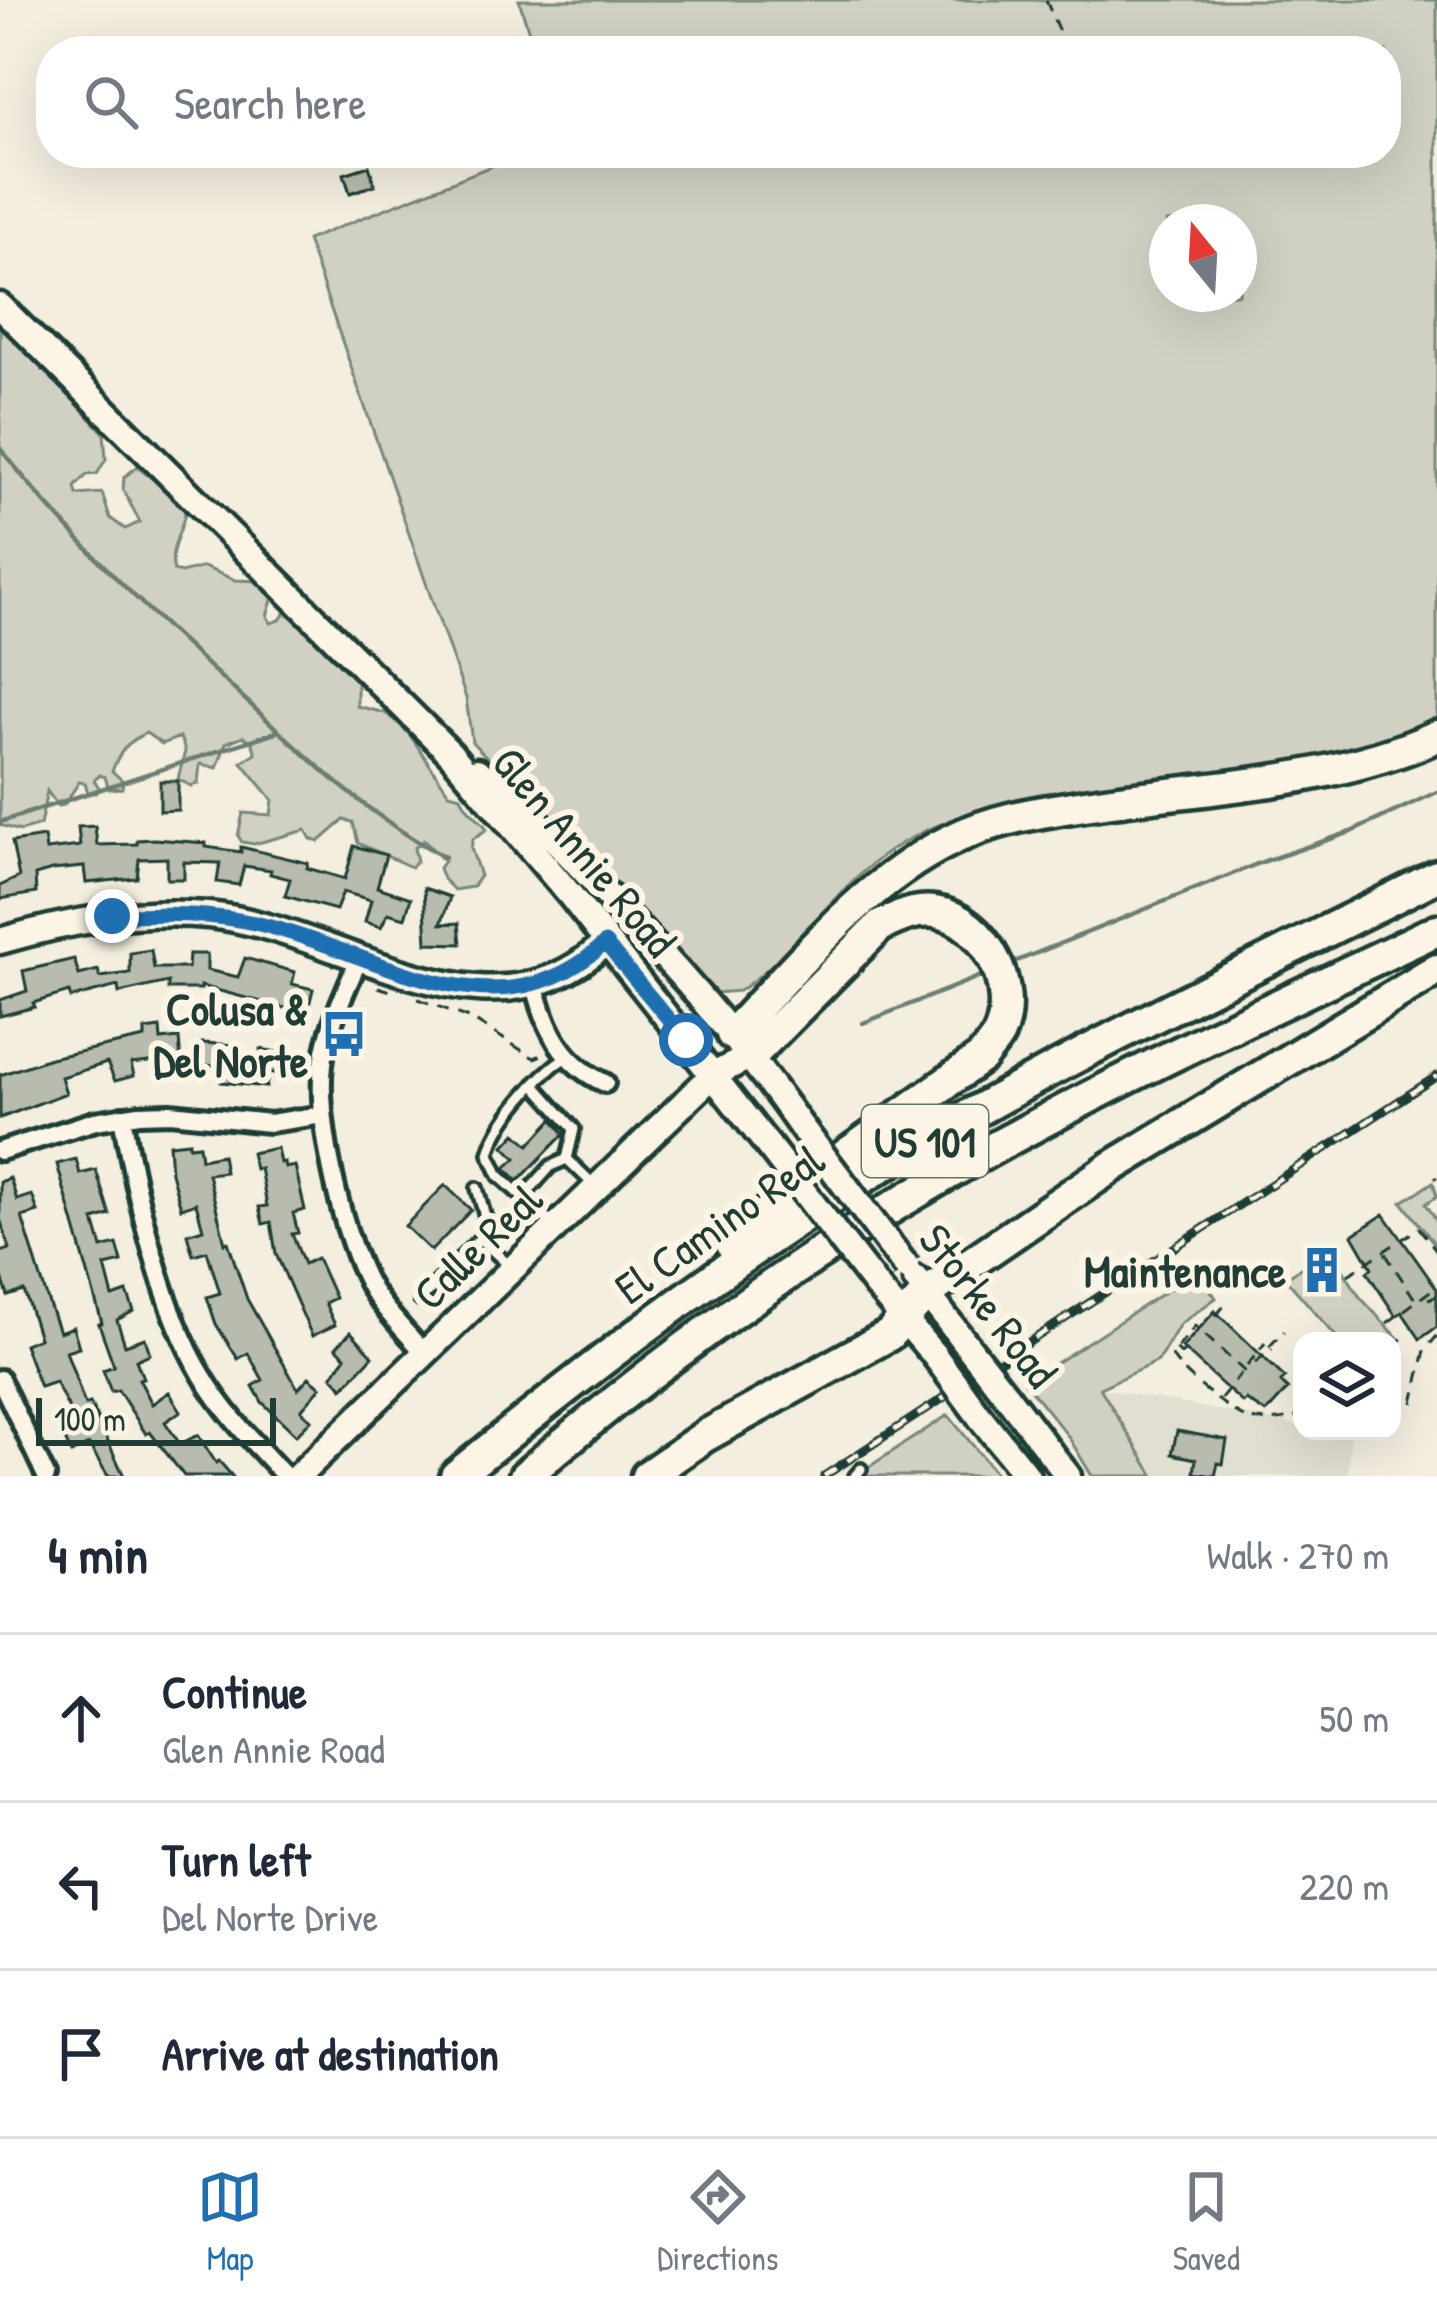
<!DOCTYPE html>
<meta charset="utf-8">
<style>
body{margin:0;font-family:"Patrick Hand",sans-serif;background:#f6f6f7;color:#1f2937}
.controls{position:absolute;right:36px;bottom:36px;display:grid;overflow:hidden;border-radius:24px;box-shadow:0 12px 48px #0002}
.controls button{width:108px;height:108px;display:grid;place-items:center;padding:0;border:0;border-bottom:3px solid #e0e1e3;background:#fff;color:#1f2937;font:60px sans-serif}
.compass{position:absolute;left:1149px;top:204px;width:108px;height:108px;border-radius:50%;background:#fff;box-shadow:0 12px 48px #0002;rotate:342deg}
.scale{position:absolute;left:36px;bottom:30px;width:240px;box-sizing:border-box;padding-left:12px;border:6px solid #1f3d34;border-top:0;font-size:33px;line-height:42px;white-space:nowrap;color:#1f3d34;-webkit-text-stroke:9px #fcf5e5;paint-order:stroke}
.stop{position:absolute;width:36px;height:36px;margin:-27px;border:9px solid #1f6fb2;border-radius:50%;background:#fff}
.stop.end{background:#1f6fb2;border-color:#fff;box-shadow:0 3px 12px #0008}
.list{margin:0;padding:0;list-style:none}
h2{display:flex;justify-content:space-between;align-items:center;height:156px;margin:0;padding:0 48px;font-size:51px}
h2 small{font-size:39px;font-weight:400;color:#747a83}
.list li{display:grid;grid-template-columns:78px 1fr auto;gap:36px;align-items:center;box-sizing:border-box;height:168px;padding:0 48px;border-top:3px solid #e0e1e3}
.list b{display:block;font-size:45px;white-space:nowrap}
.list p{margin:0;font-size:39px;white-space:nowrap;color:#747a83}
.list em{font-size:39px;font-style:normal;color:#747a83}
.icon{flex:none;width:66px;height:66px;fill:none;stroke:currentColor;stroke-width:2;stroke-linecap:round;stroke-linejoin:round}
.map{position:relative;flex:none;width:1437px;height:1476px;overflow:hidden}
.search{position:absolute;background:#fff;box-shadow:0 12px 48px #0002;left:36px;right:36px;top:36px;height:132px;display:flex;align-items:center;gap:30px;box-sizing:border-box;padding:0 42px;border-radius:48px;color:#747a83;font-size:45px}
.sheet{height:660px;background:#fff}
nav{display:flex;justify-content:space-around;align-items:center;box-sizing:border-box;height:168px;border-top:3px solid #e0e1e3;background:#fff;font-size:33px;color:#747a83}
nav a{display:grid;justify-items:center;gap:6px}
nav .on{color:#1f6fb2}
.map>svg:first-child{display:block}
.built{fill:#e1dfd0}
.green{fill:#d0d1c2;stroke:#78877b;stroke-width:3;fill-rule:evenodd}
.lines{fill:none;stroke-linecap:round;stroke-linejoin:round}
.stream{stroke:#6c7d72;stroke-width:4.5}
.building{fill:#b8bcae;stroke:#1f3d34;stroke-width:3}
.lane-casing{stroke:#1f3d34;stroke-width:18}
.street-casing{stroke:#1f3d34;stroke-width:26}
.secondary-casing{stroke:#1f3d34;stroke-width:33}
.highway-casing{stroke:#1f3d34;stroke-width:39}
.path{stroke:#1f3d34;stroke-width:3;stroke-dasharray:12 9;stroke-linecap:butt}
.lane{stroke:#fcf5e5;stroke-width:9}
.street{stroke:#fcf5e5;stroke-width:16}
.secondary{stroke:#fcf5e5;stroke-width:24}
.highway{stroke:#fcf5e5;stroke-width:30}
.rail-casing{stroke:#1f3d34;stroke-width:9}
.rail{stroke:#fcf5e5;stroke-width:4.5;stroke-dasharray:14;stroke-linecap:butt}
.secondary-bridge-casing{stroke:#1f3d34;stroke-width:33;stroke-linecap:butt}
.secondary-bridge{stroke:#fcf5e5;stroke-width:24}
.route{stroke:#1f6fb2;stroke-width:15}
.labels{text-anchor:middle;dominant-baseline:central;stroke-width:12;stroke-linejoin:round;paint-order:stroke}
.shield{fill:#fcf5e5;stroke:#617469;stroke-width:3}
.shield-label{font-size:42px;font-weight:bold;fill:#1f3d34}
.street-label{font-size:45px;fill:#1f3d34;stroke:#fcf5e5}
.poi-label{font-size:45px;font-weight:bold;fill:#1f3d34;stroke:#fcf5e5;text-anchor:end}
</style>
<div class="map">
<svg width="1437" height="1476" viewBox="0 0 1437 1476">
<rect width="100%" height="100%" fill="#f3eede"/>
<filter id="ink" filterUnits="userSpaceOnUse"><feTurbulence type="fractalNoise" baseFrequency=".00833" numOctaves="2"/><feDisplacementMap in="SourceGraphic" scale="24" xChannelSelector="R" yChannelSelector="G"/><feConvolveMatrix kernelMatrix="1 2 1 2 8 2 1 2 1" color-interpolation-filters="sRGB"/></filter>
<g filter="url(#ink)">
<path class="built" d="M1099,1388L1302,1426V1431L1351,1435L1347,1476H1154Z"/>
<path class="green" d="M519,0H1437V724C1378,743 1321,761 1259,771C1140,789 1010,781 902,843C837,881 799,951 739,991L714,993L703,986L666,941L472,742L466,698L307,240L524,153H1386V51H535ZM1167,222H1239V294H1167Z
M0,321L104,433L106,459L97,474L87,475L75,487L77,495L102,493L110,518L125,529L140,522L123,490L124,477L137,467L153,479L160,476L186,505C185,529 167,547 174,571L181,573L204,567L235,580L261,581L274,594L267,616L271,623L280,620L288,609L357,675V706L385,713L403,725L449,793L461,796C467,813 478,815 487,829L473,839L471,848L480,876L472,887L454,890L443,879L439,868L444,861L424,840L414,848L417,861L411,867L358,843L353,822L344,820L319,842L311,839L306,830L254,844L242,842L238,836L243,813L271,815L273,800L242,762L256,753L252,742L243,736L226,743L217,768L200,764L198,783L191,786L178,779L185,751L180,737L162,744L146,733C127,741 119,753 112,771L123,781L122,788L109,789L105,777L100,775L94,780L100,789L96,793H88L85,783L79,782L64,805L58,806L47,791L40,825L20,831L0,825Z
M1433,1182L1437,1196L1426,1204L1437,1221V1247L1402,1202Z
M1330,1249L1360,1297L1399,1339L1392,1342L1340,1341L1285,1278Z
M1197,1271L1216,1298L1180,1324L1158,1361L1100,1388L1154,1476H1092L1068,1436L1025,1383Z
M948,1415L998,1476H855Z"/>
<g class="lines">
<path class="stream" d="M0,448C73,542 162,624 250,704C310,760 372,819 445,857
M0,822L279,731
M1007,965L1262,862L1351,832L1437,792
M863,1023L986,974"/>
</g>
<path class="building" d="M369,166L375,185L350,193L344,174Z
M160,781H178V810L160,811Z
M95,826L97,845L137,844V840L154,839L206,843V847L241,852V847L308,863L307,868L345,879L354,846L386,855L377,887L411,898L405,918L388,913L381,927L365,922L371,900L343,892L336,910L285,896L290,879L270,874L271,870L244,866L239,885L217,882L220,863L184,862V879H167V858L139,859L137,878L86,883L84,867L52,870L35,875L36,893L0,899V886L19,877L12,842L44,837L46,850L80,846L78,827Z
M424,888L450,897L441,924L459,923L461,944L427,943Z
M151,950L154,968H188L189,954H207V970L238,977L245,958L295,972L292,984L313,989L307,1014L201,986V989H168V982L119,993L118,986L71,998L69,992L33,1003L35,1007L0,1016V1000L27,991L23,971L74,959L79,975L98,970L100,977L130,973V953Z
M160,1028L161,1040L179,1038L182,1074L169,1076L168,1060L131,1064L134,1076L115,1081L107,1063L61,1077L66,1093L0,1118V1075L50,1058L145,1038V1030Z
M202,1043L236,1045L235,1063L257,1067L261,1049L293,1055L289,1076L269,1072L266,1087L221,1082L222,1066L201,1065Z
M553,1119L564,1134L518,1181L505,1168L516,1158L504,1146L516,1133L529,1145Z
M189,1142V1146L199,1145L201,1159L222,1155L225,1172L208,1174L225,1243L228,1242L247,1299L298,1389L309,1377L321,1387L301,1410L311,1420L296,1435L262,1402L253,1386L263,1380L248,1353L238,1359L216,1324L207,1297L220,1293L207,1251L193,1255L187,1234L203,1229L196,1203L181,1208L171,1173L169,1144Z
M277,1148L280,1163L284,1162L285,1168L295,1166L305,1210L293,1213L298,1233L292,1234L304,1264L317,1258L335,1298L325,1303L335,1325L312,1336L276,1254L271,1222L263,1224L259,1207L267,1206L260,1168L255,1169L251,1153Z
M76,1159L80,1174L96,1170L110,1215L94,1220L102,1248L117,1244L122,1262L105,1266L113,1297L127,1292L134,1311L117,1320L125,1345L145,1338L150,1354L136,1360L143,1378L139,1379L152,1404L169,1392L181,1411L165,1422L180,1444L198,1435L216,1463L219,1461L232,1476H184L150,1432L146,1434L118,1390L111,1392L103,1370L114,1366L99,1324L102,1323L57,1164Z
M10,1178L17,1200L32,1195L38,1212L22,1217L49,1304L59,1332L73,1327L79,1347L66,1351L85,1405L90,1403L124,1476H108L89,1445L71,1453L64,1437L79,1430L64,1399L55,1382L40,1387L24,1344L39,1338L24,1291L8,1296L0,1271V1252L10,1249L0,1219V1182Z
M445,1185L471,1210L431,1251L405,1226Z
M1384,1214L1437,1289V1327L1420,1339L1402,1312L1396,1316L1367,1272L1372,1268L1353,1235Z
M1326,1252L1337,1269L1318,1284L1306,1265Z
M1215,1311L1285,1378L1281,1382L1288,1389L1266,1413L1246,1400L1243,1403L1182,1348Z
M351,1332L373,1356L343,1388L332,1376L346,1357L336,1347Z
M1177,1431L1227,1440L1223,1464L1218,1463L1215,1476L1194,1473L1196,1459L1172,1454Z"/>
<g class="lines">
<defs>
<path id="lane" d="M534,1084L574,1129L567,1159L593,1184
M523,1197L551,1166L567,1159
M553,1225L499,1176L489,1154C497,1122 538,1075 566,1057
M480,1239L512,1268
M420,1300L484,1234L485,1216L477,1188
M855,1476L861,1469"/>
<path id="street" d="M359,959C345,992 327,1028 323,1064C316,1121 343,1241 372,1290C387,1314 408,1334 426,1355
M535,984C545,1028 562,1064 605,1083
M122,1116C136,1195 161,1307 202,1375C224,1413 255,1444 285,1476
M0,1151L95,1121L139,1114L170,1113L270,1123L323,1115
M0,1379L46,1476"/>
<path id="secondary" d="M0,306L450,753L571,896L770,1148
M477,771C520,799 557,842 592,879C667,958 740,1038 802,1128
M0,941C68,921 136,909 208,915C339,927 487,1055 605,943
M916,1279L962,1339
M877,1287L935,1356
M1009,1399L1068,1476
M980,1417L1027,1476
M298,1476L713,1075L751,1056"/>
<path id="highway" d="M732,1034C798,965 862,884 949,841C996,817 1047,811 1098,803C1209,787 1334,783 1437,736
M731,1244L780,1202L982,1057C987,1050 995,1042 999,1034C1019,989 986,919 935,912C915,909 897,918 880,926L751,1056
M456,1476C590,1367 727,1262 874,1171C1055,1060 1248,971 1437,876
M525,1476C671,1350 833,1236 1003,1143C1144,1066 1292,999 1437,930
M647,1476L705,1436L889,1335L927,1293L1110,1168L1437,970"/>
</defs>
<use href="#lane" class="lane-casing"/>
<use href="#street" class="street-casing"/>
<use href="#secondary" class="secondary-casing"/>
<use href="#highway" class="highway-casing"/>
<path class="path" d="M1046,0L1066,49
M378,987L397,993
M418,999L472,1019L534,1058L542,1055
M1435,1177L1437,1179
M1385,1253L1416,1301
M1348,1275L1419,1228L1437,1251
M1428,1299L1437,1296
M1216,1316L1226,1303
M1387,1323L1437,1286
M1392,1344L1402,1339
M1269,1347L1284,1331
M1176,1349L1181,1354L1186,1349
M1255,1363L1272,1349
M1245,1372L1195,1326L1172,1355C1175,1368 1230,1411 1244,1417C1261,1424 1285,1420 1302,1415
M1221,1399L1265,1343
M1413,1403L1425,1350L1437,1336"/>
<use href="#lane" class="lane"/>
<use href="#street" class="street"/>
<use href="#secondary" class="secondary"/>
<use href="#highway" class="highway"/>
<defs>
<path id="rail" d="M824,1476L1437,1076"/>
</defs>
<use href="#rail" class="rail-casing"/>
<use href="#rail" class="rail"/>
<defs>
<path id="secondary-bridge" d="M802,1128L907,1268
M770,1148L877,1287
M962,1339L1009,1399
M935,1356L980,1417"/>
</defs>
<use href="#secondary-bridge" class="secondary-bridge-casing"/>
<use href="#secondary-bridge" class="secondary-bridge"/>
</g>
</g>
<g class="lines" filter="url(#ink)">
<path class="route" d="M112,916C162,913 211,913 259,924C375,951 497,1044 605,943L686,1040"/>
</g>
<defs>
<symbol id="bus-bare" viewBox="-9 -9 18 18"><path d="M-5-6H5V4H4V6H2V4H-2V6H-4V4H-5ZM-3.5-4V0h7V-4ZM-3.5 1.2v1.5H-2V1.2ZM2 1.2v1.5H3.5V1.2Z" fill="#1f6fb2" stroke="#fcf5e5" stroke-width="2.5" paint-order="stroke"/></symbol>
<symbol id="building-bare" viewBox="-9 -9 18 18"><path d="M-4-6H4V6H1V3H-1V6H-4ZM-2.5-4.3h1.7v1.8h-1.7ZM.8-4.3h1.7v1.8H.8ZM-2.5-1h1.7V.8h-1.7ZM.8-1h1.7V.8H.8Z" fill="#1f6fb2" stroke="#fcf5e5" stroke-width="2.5" paint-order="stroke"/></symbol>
</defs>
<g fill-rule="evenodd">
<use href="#bus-bare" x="311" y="1001" width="66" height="66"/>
<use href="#building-bare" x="1289" y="1237" width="66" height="66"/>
</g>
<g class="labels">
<rect class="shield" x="862" y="1105" width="126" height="72" rx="9"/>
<g class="shield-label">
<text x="925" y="1141">US 101</text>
</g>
<g class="street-label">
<text transform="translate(585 851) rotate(50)">Glen Annie Road</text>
<text transform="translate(719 1223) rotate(-35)">El Camino Real</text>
<text transform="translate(477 1246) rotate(-44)">Calle Real</text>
<text transform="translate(989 1305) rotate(52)">Storke Road</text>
</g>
<g class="poi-label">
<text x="308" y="1008">Colusa &amp;<tspan x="308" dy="52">Del Norte</tspan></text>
<text x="1286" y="1270">Maintenance</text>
</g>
</g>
</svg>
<div class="controls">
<button><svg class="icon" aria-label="layers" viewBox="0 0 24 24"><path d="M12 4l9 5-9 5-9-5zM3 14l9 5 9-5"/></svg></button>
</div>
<svg class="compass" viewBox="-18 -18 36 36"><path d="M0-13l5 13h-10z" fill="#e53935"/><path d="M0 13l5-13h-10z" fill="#747a83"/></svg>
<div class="scale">100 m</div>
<div class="stop" style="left:686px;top:1040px"></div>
<div class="stop end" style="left:112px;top:916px"></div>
<div class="search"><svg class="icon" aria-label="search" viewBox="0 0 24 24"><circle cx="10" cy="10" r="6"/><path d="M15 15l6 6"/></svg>Search here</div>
</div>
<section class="sheet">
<h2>4 min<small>Walk · 270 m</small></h2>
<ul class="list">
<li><svg class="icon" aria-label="ahead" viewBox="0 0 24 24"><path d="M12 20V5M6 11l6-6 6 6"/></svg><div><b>Continue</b><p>Glen Annie Road</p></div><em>50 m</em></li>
<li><svg class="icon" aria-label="left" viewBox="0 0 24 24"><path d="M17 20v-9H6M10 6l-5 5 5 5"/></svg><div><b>Turn left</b><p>Del Norte Drive</p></div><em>220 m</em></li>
<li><svg class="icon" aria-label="arrive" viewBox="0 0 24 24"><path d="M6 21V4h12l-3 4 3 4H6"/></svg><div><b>Arrive at destination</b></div></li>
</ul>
</section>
<nav>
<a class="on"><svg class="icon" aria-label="map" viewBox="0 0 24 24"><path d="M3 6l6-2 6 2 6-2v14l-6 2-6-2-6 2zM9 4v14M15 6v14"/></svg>Map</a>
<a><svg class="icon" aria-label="directions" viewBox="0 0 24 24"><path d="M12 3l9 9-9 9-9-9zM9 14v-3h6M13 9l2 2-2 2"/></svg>Directions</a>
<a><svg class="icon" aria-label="saved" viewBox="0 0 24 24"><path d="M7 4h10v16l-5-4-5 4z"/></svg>Saved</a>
</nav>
